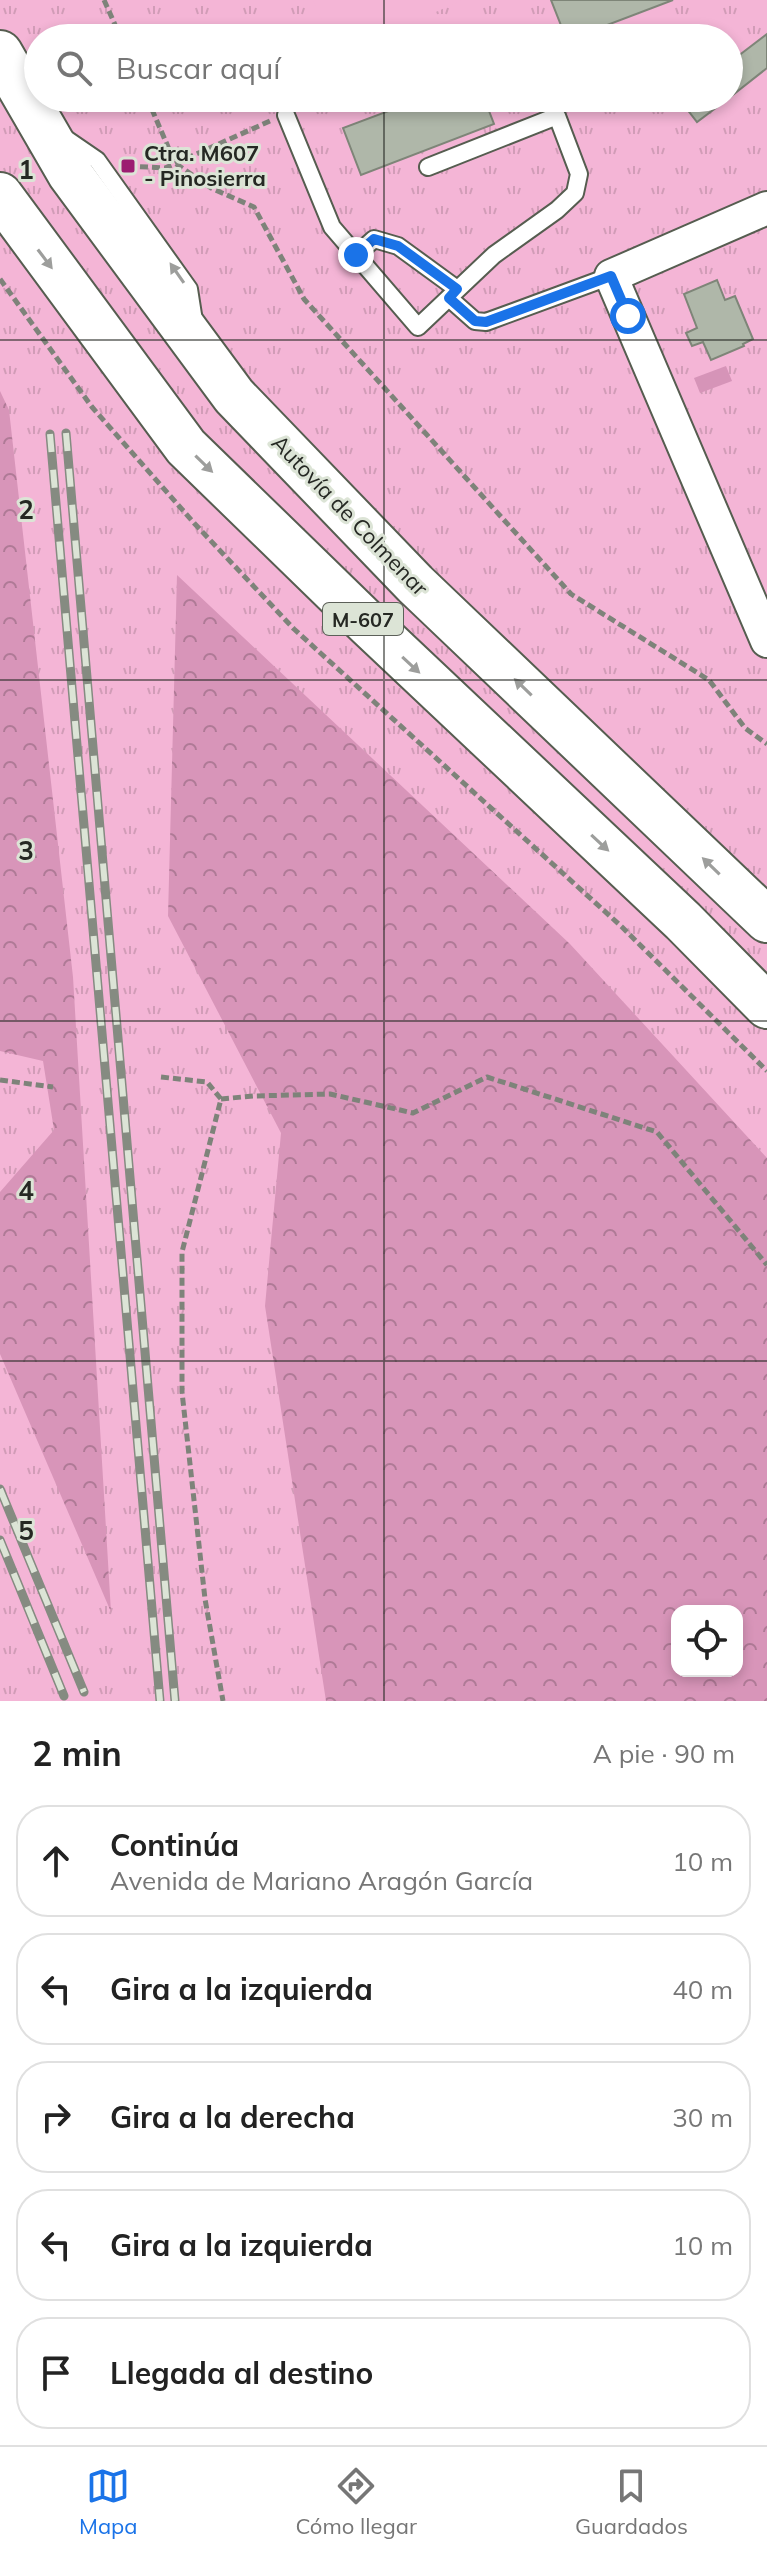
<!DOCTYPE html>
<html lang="es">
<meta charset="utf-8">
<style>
body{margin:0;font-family:Mulish,sans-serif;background:#f2f2f2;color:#222}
.controls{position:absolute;right:24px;bottom:24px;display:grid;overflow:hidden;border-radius:16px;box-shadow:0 4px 12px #0003}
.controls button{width:72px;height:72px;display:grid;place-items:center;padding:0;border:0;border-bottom:2px solid #e0e0e0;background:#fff;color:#222;font:40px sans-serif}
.stop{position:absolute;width:24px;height:24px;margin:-18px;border:6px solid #1a73e8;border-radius:50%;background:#fff}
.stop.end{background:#1a73e8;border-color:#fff;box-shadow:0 2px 8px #0008}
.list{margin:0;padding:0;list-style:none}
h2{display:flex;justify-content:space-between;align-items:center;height:104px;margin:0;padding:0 32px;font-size:34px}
h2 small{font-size:26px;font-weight:400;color:#767676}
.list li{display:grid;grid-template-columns:52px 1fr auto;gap:24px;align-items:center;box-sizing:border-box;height:112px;margin:0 16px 16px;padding:0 16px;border:2px solid #e0e0e0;border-radius:32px}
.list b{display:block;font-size:30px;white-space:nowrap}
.list p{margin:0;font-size:26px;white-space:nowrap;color:#767676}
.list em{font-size:26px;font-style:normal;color:#767676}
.icon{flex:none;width:44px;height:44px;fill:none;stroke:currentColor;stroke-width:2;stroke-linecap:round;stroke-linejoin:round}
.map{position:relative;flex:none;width:767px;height:1701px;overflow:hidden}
.search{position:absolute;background:#fff;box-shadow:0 4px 12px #0003;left:24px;right:24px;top:24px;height:88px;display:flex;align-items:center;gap:20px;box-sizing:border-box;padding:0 28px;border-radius:44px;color:#767676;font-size:30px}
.sheet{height:744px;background:#fff}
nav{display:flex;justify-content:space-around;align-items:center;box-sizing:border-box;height:112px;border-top:2px solid #e0e0e0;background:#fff;font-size:22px;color:#767676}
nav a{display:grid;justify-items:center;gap:4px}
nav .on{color:#1a73e8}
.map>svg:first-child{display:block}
.grass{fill:url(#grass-tufts);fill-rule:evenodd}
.forest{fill:url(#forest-crowns);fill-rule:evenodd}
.pitch{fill:#f4b5d6}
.water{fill:#d694b8}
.building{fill:#afb7a9;stroke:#7e8578;stroke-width:2}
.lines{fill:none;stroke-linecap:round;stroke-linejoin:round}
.service-casing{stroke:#565d50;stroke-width:20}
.minor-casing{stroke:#565d50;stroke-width:36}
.motorway-casing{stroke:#565d50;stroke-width:48}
.path{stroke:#7e837a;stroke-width:5;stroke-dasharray:8 4;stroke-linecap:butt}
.service{stroke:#fff;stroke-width:16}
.minor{stroke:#fff;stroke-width:32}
.motorway{stroke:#fff;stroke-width:44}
.rail-casing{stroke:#858b81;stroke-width:9}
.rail{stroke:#dce4d6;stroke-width:6;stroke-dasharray:18;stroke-linecap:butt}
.oneway{fill:#9d9e9c}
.route{stroke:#1a73e8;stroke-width:10}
.grid{fill:none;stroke:#252823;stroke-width:2;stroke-opacity:0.55}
.poi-dot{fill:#9c1d71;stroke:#dce4d6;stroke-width:3}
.labels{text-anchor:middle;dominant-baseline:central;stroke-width:6;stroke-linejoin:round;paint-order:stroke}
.shield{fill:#dce4d6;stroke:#5c6059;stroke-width:2}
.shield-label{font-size:20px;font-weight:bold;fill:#252823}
.poi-label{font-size:22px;font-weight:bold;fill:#252823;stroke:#dce4d6;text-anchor:start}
.street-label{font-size:22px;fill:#252823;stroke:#dce4d6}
.grid-label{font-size:26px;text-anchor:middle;font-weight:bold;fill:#252823;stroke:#dce4d6;stroke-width:6;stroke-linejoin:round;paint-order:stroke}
</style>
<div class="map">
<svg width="767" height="1701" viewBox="0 0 767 1701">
<defs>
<pattern id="grass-tufts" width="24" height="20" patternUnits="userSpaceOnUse" patternTransform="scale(2)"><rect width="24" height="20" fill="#f4b5d6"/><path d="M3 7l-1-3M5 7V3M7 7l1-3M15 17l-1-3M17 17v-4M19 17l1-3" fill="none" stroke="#d19cb7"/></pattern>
<pattern id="forest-crowns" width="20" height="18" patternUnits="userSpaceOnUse" patternTransform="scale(2)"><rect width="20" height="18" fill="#d895b9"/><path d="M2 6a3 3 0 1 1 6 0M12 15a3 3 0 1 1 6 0" fill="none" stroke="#af7a96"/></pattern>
</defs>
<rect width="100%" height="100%" fill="#dce4d6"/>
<path class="grass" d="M0,0H767V1701H0ZM38,38H729V98H38ZM677,1611H737V1671H677Z"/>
<path class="forest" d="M0,391L9,410L73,977L111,1612L0,1354V1192L54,1130L43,1061L0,1051Z
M177,575L570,944L767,1158V1701H326L265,1306L281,1133L168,916ZM677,1611H737V1671H677Z"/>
<path class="pitch" d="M313,0H463L377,38H330Z"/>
<path class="water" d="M726,366L732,381L700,393L694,378Z"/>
<path class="building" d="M551,0H673L573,38H566Z
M767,34V68L729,98V63Z
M423,98H484L494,124L361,175L343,128Z
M684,98H729L697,122L680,100Z
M717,280L725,300L735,296L753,339L743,344L744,346L711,360L703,342L692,346L686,333L697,328L684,294Z"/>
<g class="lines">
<defs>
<path id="service" d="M286,115L332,227L418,327L494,255L557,210L575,193L579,174L557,116L428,167
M62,136L97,160L189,289L194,321
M356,255L374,239L398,246L457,289
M449,298L475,321L486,322L611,276"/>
<path id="minor" d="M767,208L611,276L767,641"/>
<path id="motorway" d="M0,53L70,174L234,396L415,584L767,920
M0,195L186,447L368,624L683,921L767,1006"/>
</defs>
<use href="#service" class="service-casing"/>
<use href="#minor" class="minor-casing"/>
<use href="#motorway" class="motorway-casing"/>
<path class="path" d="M104,0L121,38
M147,98L175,163L211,188L254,207L304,299L571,594L709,680L745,728L767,744
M128,166L165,168L270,121
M0,279L92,407L194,523L294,629L622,927L767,1071
M161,1077L207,1082L221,1099L182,1252V1392L205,1599L223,1701
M0,1080L53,1087
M221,1099L253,1096L330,1094L413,1113L487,1077L657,1132L767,1265"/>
<use href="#service" class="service"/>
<use href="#minor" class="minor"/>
<use href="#motorway" class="motorway"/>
<defs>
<path id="rail" d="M66,433L175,1701
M50,434L160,1701
M0,1489L84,1692
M0,1540L64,1696"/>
</defs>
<use href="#rail" class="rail-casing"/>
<use href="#rail" class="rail"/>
</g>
<defs><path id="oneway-solid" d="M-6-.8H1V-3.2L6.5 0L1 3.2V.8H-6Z" transform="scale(2)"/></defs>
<g class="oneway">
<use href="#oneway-solid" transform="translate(45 259) rotate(53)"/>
<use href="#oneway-solid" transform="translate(177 273) rotate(-125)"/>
<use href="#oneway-solid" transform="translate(204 464) rotate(44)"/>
<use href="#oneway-solid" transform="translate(411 665) rotate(43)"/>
<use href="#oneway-solid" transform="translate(523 687) rotate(-136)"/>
<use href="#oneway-solid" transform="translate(600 843) rotate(43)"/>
<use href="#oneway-solid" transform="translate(711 866) rotate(-136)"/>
</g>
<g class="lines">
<path class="route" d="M356,255L374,239L398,246L457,289L449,298L475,321L486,322L611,276L628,316"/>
</g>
<path class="grid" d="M384,0V38M384,98V1701M0,340H767M0,680H767M0,1021H767M0,1361H767"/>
<rect class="poi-dot" x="120" y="158" width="16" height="16" rx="4"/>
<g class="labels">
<rect class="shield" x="323" y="603" width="80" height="32" rx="6"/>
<g class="shield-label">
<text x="363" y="619">M-607</text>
</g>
<g class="poi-label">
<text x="144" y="153">Ctra. M607<tspan x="144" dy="25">- Pinosierra</tspan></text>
</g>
<g class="street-label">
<text transform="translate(350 515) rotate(46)">Autovía de Colmenar</text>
</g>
</g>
<g class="grid-label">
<text x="26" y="179">1</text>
<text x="26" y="519">2</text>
<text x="26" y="860">3</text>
<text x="26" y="1200">4</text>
<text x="26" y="1540">5</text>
</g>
</svg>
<div class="controls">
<button><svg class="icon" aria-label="locate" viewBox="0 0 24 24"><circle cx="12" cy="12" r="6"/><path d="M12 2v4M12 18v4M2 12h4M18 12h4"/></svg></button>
</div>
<div class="stop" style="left:628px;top:316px"></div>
<div class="stop end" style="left:356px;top:255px"></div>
<div class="search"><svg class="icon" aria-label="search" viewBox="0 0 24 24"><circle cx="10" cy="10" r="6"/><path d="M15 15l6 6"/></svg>Buscar aquí</div>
</div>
<section class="sheet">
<h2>2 min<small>A pie · 90 m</small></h2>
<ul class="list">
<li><svg class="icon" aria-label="ahead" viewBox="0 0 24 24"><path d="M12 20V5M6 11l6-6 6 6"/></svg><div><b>Continúa</b><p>Avenida de Mariano Aragón García</p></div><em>10 m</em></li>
<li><svg class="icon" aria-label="left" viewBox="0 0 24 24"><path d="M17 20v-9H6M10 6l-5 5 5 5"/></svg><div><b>Gira a la izquierda</b></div><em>40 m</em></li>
<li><svg class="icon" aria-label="right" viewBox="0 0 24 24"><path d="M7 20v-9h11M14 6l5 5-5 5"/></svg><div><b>Gira a la derecha</b></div><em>30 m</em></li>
<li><svg class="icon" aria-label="left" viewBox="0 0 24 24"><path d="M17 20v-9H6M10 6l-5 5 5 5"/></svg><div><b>Gira a la izquierda</b></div><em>10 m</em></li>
<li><svg class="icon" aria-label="arrive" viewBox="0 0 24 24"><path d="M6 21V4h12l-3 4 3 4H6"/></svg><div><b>Llegada al destino</b></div></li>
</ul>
</section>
<nav>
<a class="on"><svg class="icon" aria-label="map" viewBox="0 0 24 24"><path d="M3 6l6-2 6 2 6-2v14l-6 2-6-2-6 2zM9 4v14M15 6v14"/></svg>Mapa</a>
<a><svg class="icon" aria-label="directions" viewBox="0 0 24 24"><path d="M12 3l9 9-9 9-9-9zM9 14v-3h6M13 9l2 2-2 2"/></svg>Cómo llegar</a>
<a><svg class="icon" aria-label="saved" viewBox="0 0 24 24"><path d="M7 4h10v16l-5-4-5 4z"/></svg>Guardados</a>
</nav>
